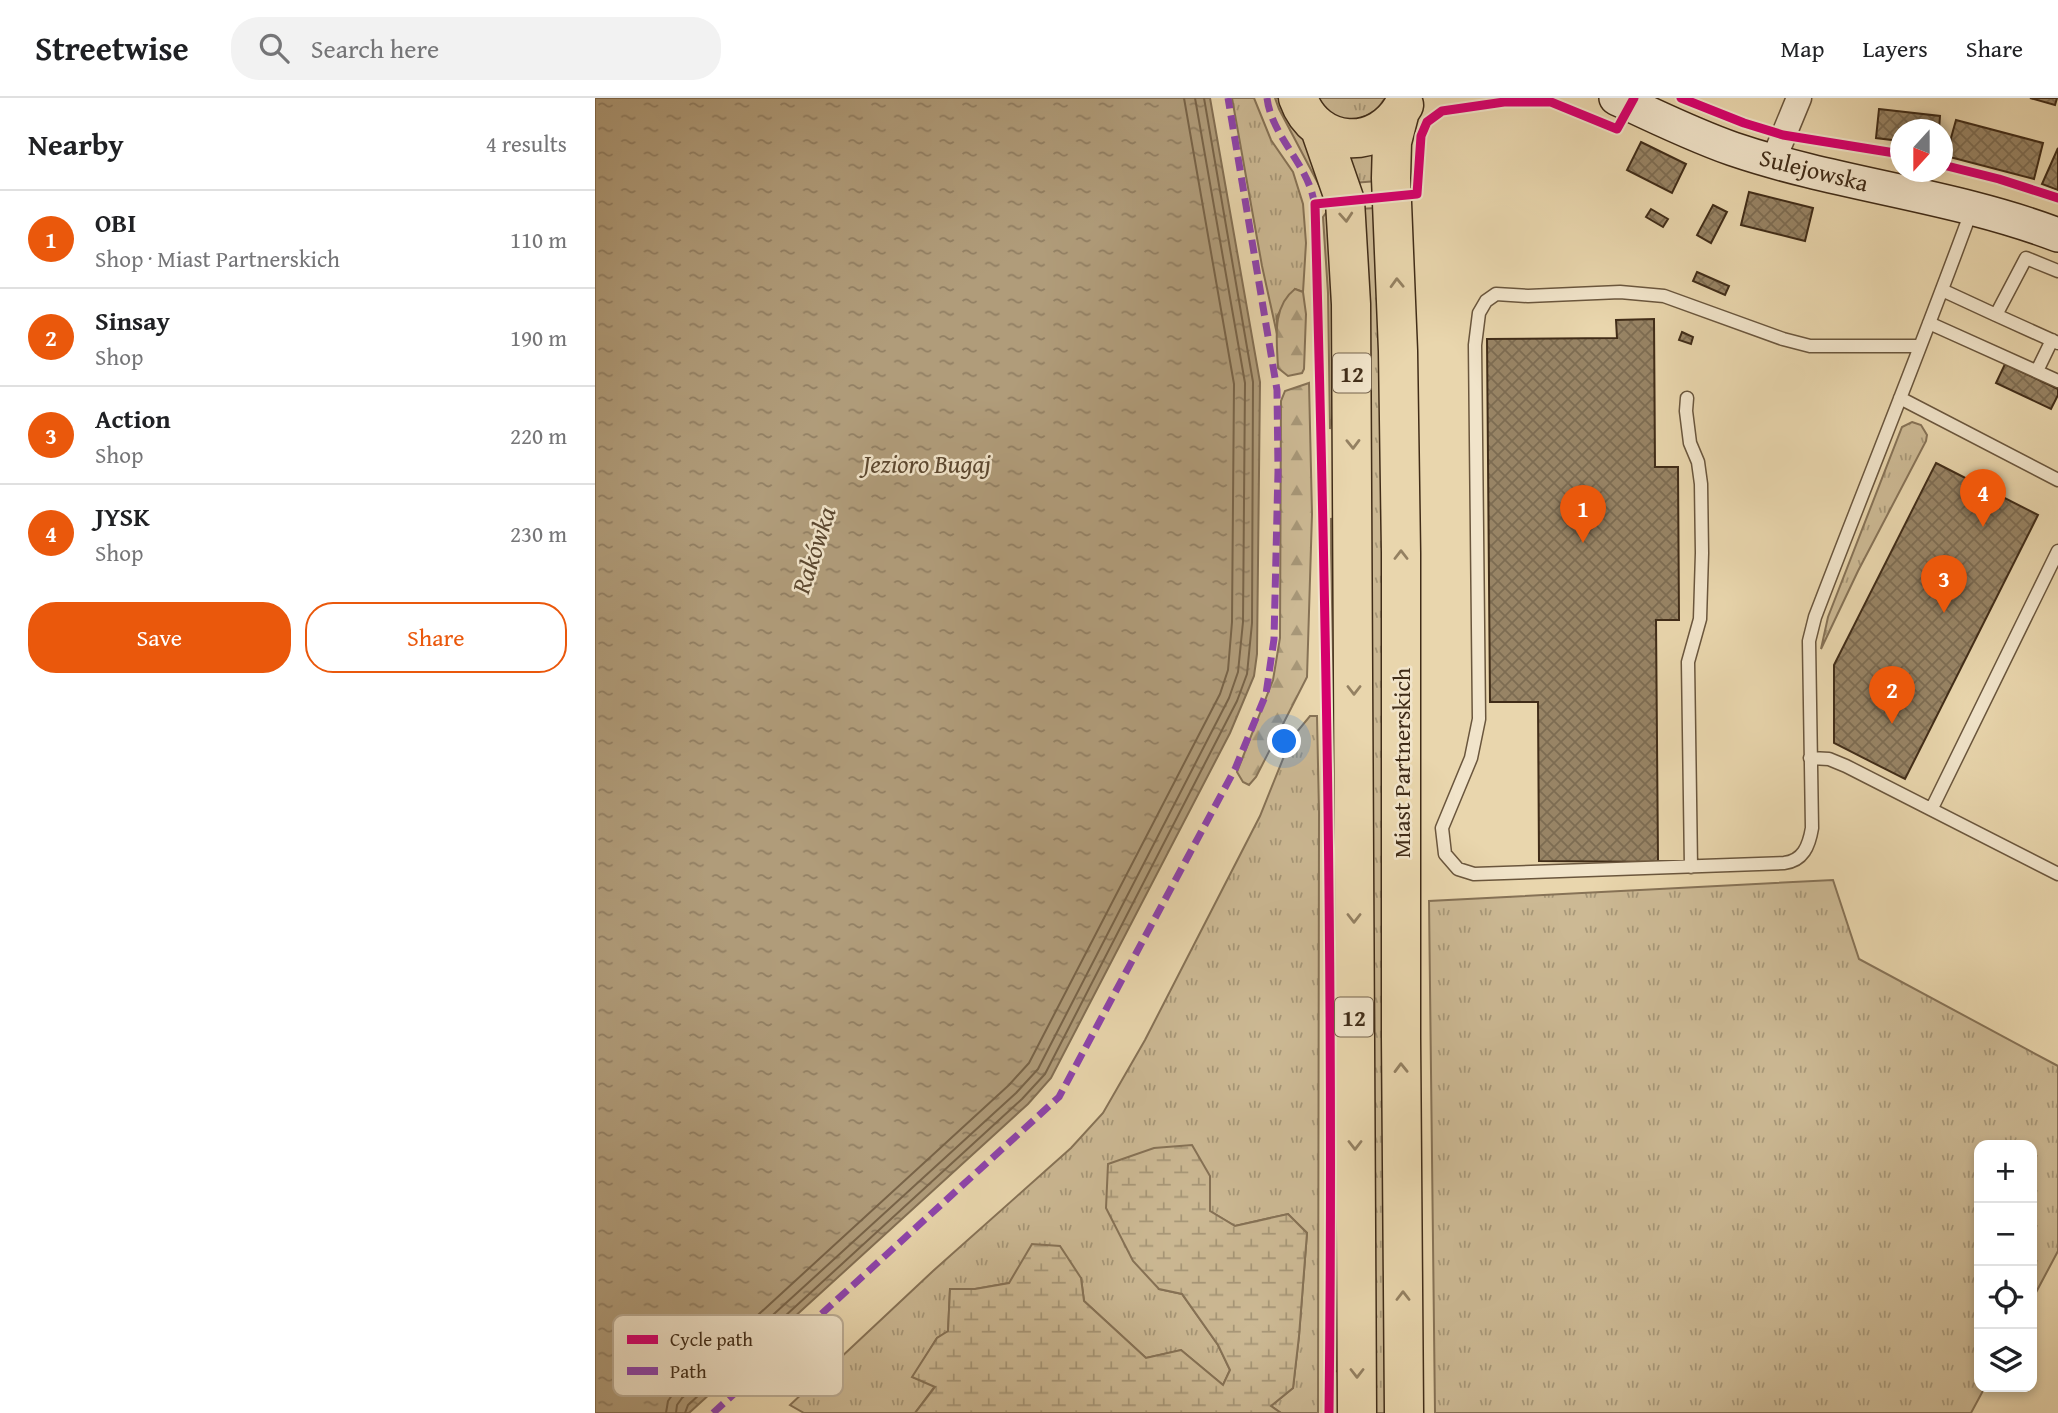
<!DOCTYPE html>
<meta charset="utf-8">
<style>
body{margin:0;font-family:"Gentium Book Plus",serif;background:#f2f2f2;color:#202124}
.controls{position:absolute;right:21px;bottom:21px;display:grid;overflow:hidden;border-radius:14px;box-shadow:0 4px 10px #0003}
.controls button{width:63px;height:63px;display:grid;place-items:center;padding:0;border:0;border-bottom:2px solid #e0e0e0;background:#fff;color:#202124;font:35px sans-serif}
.compass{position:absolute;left:1295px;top:21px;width:63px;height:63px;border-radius:50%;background:#fff;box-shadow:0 4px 10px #0003;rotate:201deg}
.you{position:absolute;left:690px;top:644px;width:24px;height:24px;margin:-18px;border:5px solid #fff;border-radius:50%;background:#1a73e8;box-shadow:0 0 0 10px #1a73e833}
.badge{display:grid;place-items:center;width:46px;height:46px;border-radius:50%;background:#ea580c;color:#fff;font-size:23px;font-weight:700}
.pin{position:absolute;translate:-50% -58px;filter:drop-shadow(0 2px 4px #0008)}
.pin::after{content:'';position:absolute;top:37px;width:24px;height:21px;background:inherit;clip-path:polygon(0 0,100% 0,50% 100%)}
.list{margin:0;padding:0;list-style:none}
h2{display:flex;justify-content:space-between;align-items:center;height:91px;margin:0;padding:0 28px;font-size:30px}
h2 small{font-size:23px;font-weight:400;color:#757577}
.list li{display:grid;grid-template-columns:46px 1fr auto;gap:21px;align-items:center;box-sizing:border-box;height:98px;padding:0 28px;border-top:2px solid #e0e0e0}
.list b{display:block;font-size:26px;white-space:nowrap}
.list p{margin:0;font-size:23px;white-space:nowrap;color:#757577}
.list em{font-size:23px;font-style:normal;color:#757577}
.actions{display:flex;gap:14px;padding:21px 28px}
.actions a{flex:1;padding:16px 0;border:2px solid #ea580c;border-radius:28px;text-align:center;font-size:24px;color:#ea580c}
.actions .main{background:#ea580c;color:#fff}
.icon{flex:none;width:38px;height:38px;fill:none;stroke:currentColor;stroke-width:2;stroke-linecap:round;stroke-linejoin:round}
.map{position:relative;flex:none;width:1463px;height:1315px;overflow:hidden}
header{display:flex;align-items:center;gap:42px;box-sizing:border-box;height:98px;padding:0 35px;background:#fff;border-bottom:2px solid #e0e0e0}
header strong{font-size:33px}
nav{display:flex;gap:38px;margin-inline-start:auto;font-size:24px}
.search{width:490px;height:63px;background:#f2f2f2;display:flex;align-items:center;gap:18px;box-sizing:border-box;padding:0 24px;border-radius:28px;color:#757577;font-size:26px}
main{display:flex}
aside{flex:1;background:#fff}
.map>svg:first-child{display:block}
.grass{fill:url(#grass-tufts);stroke:#867256;stroke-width:2}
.forest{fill:url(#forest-firs);stroke:#867256;stroke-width:2}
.wetland{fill:url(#wetland-marsh);stroke:#867256;stroke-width:2}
.water{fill:url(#water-ripples);stroke:#836f53;stroke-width:2}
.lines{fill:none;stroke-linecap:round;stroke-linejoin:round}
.shore{stroke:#786449;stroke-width:2}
.building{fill:url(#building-cross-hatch);stroke:#402c18;stroke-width:2}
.lane-casing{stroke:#6a563d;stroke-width:15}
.street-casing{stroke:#6a563d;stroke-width:27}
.secondary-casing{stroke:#402c18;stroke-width:36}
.primary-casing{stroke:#402c18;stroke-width:41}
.lane{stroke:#f1e4ca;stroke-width:12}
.street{stroke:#f1e4ca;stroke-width:24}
.secondary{stroke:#f1e4ca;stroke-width:33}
.primary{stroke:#e9d6ad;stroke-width:38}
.quiet{stroke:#8e44ad;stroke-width:7;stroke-dasharray:14 7;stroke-linecap:butt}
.cycleway-casing{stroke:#f1e4ca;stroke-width:13}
.cycleway{stroke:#d6006c;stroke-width:9}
.oneway{stroke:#948162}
.labels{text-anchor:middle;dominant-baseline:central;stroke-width:5;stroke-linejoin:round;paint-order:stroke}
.shield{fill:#f1e4ca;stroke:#75634d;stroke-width:2}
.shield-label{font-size:23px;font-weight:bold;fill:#402c18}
.street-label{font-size:24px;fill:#402c18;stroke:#f1e4ca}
.water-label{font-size:26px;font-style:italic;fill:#5c4830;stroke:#f1e4ca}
.key{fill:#f1e4ca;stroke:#bcad95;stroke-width:2}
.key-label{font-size:19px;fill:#402c18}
</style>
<header>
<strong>Streetwise</strong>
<div class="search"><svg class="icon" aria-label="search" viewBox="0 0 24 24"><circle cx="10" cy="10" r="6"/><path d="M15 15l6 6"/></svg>Search here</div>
<nav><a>Map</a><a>Layers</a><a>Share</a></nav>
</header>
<main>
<aside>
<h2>Nearby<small>4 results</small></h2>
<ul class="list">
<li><span class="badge">1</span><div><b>OBI</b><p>Shop · Miast Partnerskich</p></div><em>110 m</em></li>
<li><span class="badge">2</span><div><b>Sinsay</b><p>Shop</p></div><em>190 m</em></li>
<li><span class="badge">3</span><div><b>Action</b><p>Shop</p></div><em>220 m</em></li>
<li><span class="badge">4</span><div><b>JYSK</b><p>Shop</p></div><em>230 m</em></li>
</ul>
<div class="actions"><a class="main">Save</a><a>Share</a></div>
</aside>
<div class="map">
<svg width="1463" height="1315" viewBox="0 0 1463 1315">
<defs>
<pattern id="grass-tufts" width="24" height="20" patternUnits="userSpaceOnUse" patternTransform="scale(1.75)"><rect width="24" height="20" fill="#ccb994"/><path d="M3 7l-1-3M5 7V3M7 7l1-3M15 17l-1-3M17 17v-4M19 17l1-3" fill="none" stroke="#a79778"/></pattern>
<pattern id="forest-firs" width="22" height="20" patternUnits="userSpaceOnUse" patternTransform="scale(1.75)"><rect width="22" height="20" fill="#ccb994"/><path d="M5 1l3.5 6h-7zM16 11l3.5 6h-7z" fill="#a79778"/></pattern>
<pattern id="wetland-marsh" width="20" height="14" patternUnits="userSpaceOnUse" patternTransform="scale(1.75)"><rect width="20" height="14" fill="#ccb994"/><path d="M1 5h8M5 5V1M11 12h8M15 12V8" fill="none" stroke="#a79778"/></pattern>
<pattern id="water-ripples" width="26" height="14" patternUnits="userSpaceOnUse" patternTransform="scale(1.75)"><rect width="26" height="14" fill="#b09c7a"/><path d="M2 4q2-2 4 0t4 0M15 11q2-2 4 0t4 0" fill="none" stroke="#917f63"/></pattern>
<pattern id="building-cross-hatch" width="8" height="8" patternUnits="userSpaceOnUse" patternTransform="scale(1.75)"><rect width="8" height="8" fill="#988465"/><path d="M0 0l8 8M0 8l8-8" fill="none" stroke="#7d6c52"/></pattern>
</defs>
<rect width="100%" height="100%" fill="#e9d6ad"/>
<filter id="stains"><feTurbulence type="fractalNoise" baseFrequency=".00286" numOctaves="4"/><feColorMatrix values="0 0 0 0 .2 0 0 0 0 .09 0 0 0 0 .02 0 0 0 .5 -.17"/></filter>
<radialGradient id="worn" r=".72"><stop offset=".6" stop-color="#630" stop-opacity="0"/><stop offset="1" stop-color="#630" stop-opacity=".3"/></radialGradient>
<path class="grass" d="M637,0H659L676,42L698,74L708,106L711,145L708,194L700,191L682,218V236L667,168Z
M680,0H688L714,44L725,89L684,11Z
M722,0H790C779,20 751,30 732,14C728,10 725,4 722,0Z
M783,52L782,83L758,85L750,56Z
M780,110L788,200L795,1315H775L764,111Z
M736,114L743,290L735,331L733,195L728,119L731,115Z
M1317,324L1326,327L1332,337L1331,343L1263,473L1226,551L1233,519L1307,329Z
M736,420L745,455L749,1274L739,1273Z
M715,618H722L724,714L723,1315H686L676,1308L698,1290L704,1238L712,1135L693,1116L640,1128L615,1113V1078L564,1191L587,1196L623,1247L635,1272L628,1287L586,1252L551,1260L489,1203L486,1180L414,1185L380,1191H355L353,1234L342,1240L318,1279L340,1288L320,1315H209L195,1307L338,1173L476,1050L508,1015L550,942L665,718L696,641Z
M1238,782L1264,861L1463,968V1153L1437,1202V1047H1384V1289H1390L1376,1315H840L834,803Z"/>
<path class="forest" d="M700,191L708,194L711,216L709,271L707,275L693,278L683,270C682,243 676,209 700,191Z
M714,285L717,416L712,579L661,679L654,687L648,684L642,674L678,582L685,540L686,303L690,293Z"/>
<path class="wetland" d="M597,1047L615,1078V1113L640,1128L693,1116L712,1135L704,1238L698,1290L676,1308L686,1315H320L340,1289L317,1279L342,1240L353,1233L355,1191H380L414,1185L437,1146L465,1148L486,1180L489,1203L551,1260L586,1252L628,1287L635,1272L623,1247L587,1196L564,1191L538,1163L511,1110L513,1066L559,1050Z"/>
<path class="water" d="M0,0H615L665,284L662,556L659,578L635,635L456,980L433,1006L94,1315H0Z"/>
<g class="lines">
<path class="shore" d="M71,1315L73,1303L80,1293L414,987L434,965L625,596L633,572L637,524L639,286L589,0
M81,1315L82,1307L87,1300L421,995L443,971L634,600L643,574L648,524L650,285L600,0
M90,1315L93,1307L427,1001L450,976L642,603L652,576L657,525L658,284L609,0"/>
</g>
<path class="building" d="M1435,0H1462L1460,7Z
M1284,11L1345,18L1344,32H1306V43L1281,40Z
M1361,22L1448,45L1439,81L1351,58Z
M1046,44L1091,66L1077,95L1032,72Z
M1463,50V92L1447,86Z
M1154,94L1218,110L1210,143L1146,127Z
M1118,107L1132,114L1116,145L1102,137Z
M1056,111L1073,121L1068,129L1051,119Z
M1102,174L1134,188L1130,197L1098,183Z
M1059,221L1060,369H1083L1084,522H1061L1063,764L944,763L943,604H895L892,241L1022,240L1021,222Z
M1087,234L1098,239L1096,246L1084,242Z
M1410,266L1463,291V297L1456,311L1401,285Z
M1341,365L1443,417L1310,681L1239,645V567Z"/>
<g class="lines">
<defs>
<path id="lane" d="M1347,192L1401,217L1431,160L1463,173
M1401,217L1463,245
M1334,225L1463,283
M1325,248H1215L1188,241L1069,198L1025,194L933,198L901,196L891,203L884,215L880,247L884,621L876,660L847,730L850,756L863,771L879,776L1189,765C1208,763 1214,748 1217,730L1214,543L1220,519C1272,383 1327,248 1377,111
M1442,273L1457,242
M1092,300L1091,313L1095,345L1103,364L1106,386L1107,455L1105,521L1093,564L1096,769
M1305,300L1463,382
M1215,660L1234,661L1251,668L1463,776
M1337,710L1463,453"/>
<path id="street" d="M1178,63L1204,0"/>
<path id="secondary" d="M1021,0C1059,18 1098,37 1138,51C1244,87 1358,97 1463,137"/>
<path id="primary" d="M703,0C721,51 784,54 809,7
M804,17L797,44L796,80L803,253L806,455V940L809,1315
M725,31L750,103L756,206L762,1315"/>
</defs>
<use href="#lane" class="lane-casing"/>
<use href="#street" class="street-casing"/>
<use href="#secondary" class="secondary-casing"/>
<use href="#primary" class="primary-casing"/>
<use href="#lane" class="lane"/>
<use href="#street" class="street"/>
<use href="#secondary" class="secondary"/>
<use href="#primary" class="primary"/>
<path class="quiet" d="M672,0C677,41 718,70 720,112
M118,1315L464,999L640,671L671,596L679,541L683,373L682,292L633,0"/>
<defs>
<path id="cycleway" d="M1086,0L1149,25L1188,37L1306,56
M1348,67L1404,81L1463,100
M734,1315C739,912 731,509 720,106L822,96L826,38L832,24L847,13L909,4H956L1022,31L1039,0"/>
</defs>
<use href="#cycleway" class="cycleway-casing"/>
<use href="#cycleway" class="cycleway"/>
</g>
<defs><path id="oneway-chevron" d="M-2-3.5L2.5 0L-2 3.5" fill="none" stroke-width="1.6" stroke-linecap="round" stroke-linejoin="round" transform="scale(1.75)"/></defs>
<g class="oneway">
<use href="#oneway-chevron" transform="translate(751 119) rotate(86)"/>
<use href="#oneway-chevron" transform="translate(802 185) rotate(-92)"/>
<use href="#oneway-chevron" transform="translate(758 346) rotate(89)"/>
<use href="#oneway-chevron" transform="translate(806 457) rotate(-90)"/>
<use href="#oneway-chevron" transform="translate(759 592) rotate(90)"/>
<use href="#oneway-chevron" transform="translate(759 820) rotate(90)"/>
<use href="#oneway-chevron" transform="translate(806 970) rotate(-91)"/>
<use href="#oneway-chevron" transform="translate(760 1047) rotate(90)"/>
<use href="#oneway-chevron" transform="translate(808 1198) rotate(-90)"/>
<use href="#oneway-chevron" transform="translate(762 1275) rotate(90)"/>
</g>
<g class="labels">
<g class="shield">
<rect x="738" y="255.5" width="38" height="39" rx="5"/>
<rect x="740" y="899.5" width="38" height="39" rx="5"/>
</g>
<g class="shield-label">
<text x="757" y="275">12</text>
<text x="759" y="919">12</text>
</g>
<g class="street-label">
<text transform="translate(1219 72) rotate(14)">Sulejowska</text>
<text transform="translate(806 665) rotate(-90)">Miast Partnerskich</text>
</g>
<g class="water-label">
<text x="332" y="365">Jezioro Bugaj</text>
<text transform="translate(218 452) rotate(-72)">Rakówka</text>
</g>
</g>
<rect x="18" y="1217" width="230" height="81" rx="10" class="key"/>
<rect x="32" y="1237" width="31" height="9" fill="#d6006c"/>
<rect x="32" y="1269" width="31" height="8" fill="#8e44ad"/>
<g class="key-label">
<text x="75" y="1248">Cycle path</text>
<text x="75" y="1280">Path</text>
</g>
<rect width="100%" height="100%" filter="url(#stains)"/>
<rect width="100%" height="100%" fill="url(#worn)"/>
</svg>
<div class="controls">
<button>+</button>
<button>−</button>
<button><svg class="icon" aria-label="locate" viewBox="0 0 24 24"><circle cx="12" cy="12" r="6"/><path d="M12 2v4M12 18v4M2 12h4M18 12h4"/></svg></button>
<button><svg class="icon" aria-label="layers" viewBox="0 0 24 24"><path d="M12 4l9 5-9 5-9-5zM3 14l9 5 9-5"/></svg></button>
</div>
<svg class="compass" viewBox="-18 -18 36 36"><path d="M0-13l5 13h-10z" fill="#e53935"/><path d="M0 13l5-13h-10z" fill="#757577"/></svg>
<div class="you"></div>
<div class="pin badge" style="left:988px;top:445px">1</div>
<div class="pin badge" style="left:1297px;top:626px">2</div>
<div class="pin badge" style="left:1349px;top:515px">3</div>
<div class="pin badge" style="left:1388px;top:429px">4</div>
</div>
</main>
